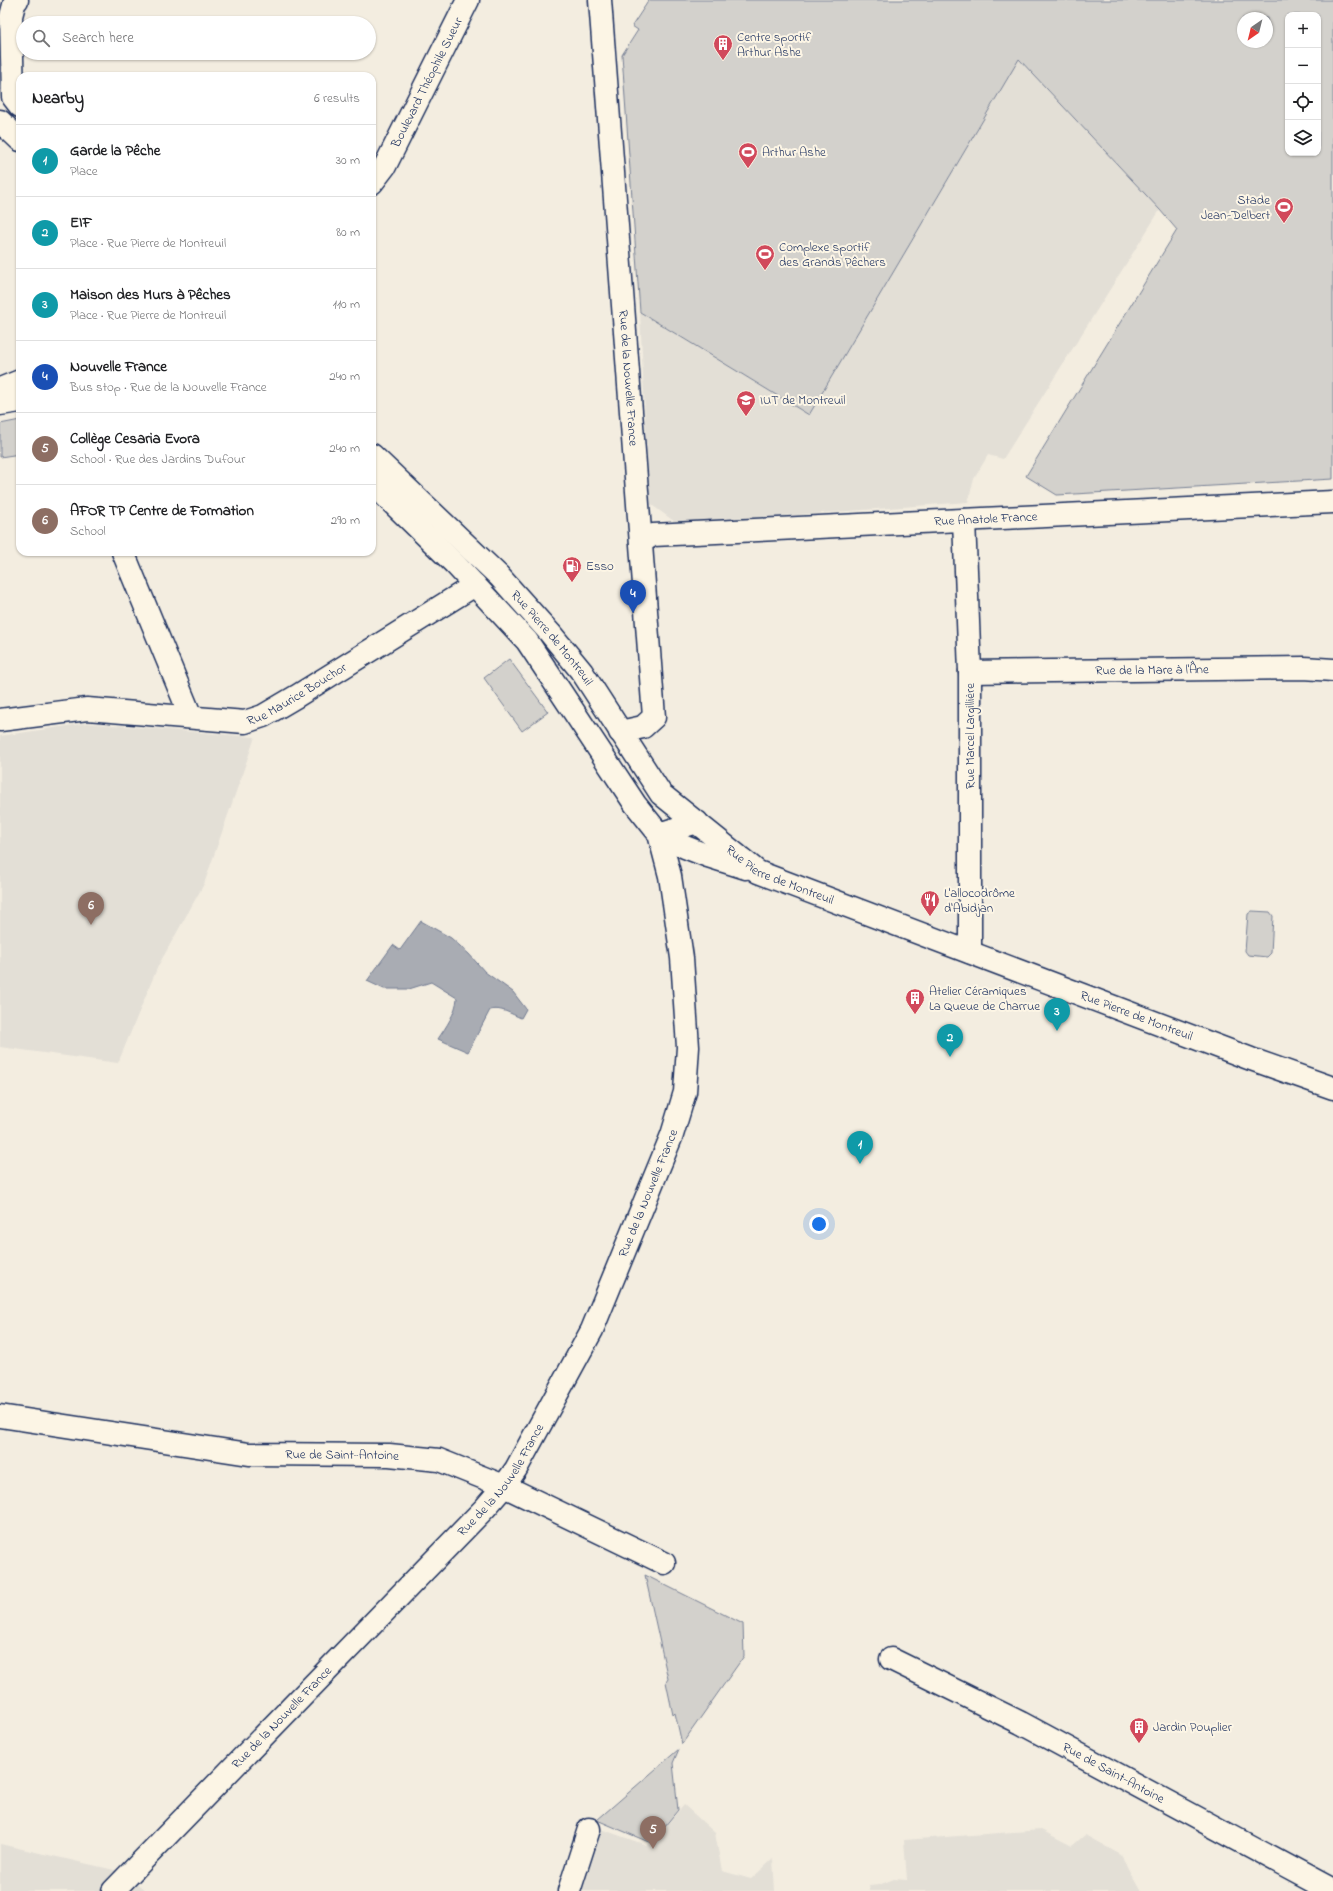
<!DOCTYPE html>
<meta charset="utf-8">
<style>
body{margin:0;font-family:"Indie Flower",sans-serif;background:#f6f6f6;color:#202124}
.controls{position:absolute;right:12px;top:12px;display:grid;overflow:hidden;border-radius:8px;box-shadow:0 1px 3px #0004}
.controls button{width:36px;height:36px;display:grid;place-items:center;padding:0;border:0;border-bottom:1px solid #e0e0e0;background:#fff;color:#202124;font:20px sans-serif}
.compass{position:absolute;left:1237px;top:12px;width:36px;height:36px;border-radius:50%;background:#fff;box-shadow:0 1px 3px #0004;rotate:215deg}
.you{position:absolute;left:819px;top:1224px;width:14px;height:14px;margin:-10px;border:3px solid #fff;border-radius:50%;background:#1a73e8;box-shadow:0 0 0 6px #1a73e833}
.badge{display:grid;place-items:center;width:26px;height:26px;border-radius:50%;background:#2563eb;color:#fff;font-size:13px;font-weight:700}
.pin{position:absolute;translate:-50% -33px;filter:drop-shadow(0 1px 2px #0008)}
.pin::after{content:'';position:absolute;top:21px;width:14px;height:12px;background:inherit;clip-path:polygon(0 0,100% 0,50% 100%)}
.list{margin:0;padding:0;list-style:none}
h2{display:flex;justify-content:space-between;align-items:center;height:52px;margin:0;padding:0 16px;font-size:17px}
h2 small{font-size:13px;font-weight:400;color:#757577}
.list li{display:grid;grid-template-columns:26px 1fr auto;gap:12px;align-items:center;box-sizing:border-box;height:72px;padding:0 16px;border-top:1px solid #e0e0e0}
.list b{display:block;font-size:15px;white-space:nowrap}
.list p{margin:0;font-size:13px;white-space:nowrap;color:#757577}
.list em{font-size:13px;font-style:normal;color:#757577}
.icon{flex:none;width:22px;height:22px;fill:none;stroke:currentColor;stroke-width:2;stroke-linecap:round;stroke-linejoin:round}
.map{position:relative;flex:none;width:1333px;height:1891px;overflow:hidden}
.search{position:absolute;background:#fff;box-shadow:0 1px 3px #0004;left:16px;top:16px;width:360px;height:44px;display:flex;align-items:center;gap:10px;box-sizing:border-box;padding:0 14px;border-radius:22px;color:#757577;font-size:15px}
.panel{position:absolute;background:#fff;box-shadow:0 1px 3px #0004;left:16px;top:72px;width:360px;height:484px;border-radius:12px}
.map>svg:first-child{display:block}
.built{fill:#e3dfd6}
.green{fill:#d3d1cc;stroke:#778095;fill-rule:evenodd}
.water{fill:#a9acb3;stroke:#707a91}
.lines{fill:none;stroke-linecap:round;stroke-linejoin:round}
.minor-casing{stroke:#1b2f5e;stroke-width:25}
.major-casing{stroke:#1b2f5e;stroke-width:25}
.minor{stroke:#fcf5e5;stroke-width:22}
.major{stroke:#fcf5e5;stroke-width:22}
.labels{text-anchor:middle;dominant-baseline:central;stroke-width:4;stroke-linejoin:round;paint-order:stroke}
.poi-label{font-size:13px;fill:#1b2f5e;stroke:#fcf5e5;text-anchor:start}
.street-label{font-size:13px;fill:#1b2f5e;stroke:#fcf5e5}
</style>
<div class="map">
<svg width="1333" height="1891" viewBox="0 0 1333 1891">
<rect width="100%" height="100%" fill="#f3ede0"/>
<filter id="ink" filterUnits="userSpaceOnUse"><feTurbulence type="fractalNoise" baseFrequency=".025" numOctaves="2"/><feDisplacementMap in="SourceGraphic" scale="8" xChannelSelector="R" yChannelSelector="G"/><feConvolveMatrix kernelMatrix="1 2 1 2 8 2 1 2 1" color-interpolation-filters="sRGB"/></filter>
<g filter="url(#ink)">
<path class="built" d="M1019,59L1160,210L1003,459L988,455L974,479L968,502L678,524L649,503L640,312L809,415Z
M87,723L255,737L204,884L158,966L118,1063L0,1047V736Z
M684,1805L715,1833L722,1871L751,1879L773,1859L775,1891H576L595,1827L646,1845L651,1843Z
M1041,1830L1072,1846L1085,1835L1121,1855L1141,1891H870L869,1886L879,1885L894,1879L907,1880L904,1840Z
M0,1844L123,1872L146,1891H0Z"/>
<path class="green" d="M649,0H1333V479L1057,495L1026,476L1177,230L1160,210L1019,59L809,415L640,312L622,55L638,30L632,26ZM1288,15H1318V153H1288ZM1243,18H1267V42H1243Z
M20,420V454L0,457V424Z
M509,659L548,712L522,731L484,678Z
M1252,911L1270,912L1273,916L1271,953L1267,957L1248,955L1245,951L1248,914Z
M645,1575L743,1624L744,1656L682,1744L675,1713L673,1715L666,1682L668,1679Z
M679,1749L673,1763L678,1810L651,1843L597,1820Z"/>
<path class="water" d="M421,921L451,938L469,954L485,972L513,992L526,1009L521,1018C511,1014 501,1007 490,1010L468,1052L438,1039C446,1027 456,1013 457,998L431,982L409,989H384L367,981L393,945L400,950Z"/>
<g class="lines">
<defs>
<g id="minor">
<path d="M17,0L15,1L11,16L13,97L20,106"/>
<path id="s1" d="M600,0L654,717L643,727L620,732"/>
<path d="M0,121L20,140"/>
<path d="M964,520L970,672V952"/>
<path id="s2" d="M641,542L653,535L1333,502"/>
<path d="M123,552L191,717"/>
<path id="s3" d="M970,672L1304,668L1333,670"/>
<path id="s4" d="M0,720L87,709L245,722L263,716L297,696L475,585"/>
<path id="s5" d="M0,1416L249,1454L389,1455L439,1460L504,1486L664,1563"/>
<path id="s6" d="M891,1659L1021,1723L1333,1891"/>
<path id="s7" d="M113,1891L485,1508L504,1486L516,1469L592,1330L672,1135L685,1092L688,1047L682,958L670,876L659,834L697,822"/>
<path d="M569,1891L589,1829"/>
</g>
<g id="major">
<path id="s8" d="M372,183L385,166L468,0"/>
<path d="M0,389L20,381"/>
<path d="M0,404L20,401"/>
<path id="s9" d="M372,455L499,576L550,633L582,672L661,794L758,872L1251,1059L1333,1088"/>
<path d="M372,483L455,564L527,641L635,804L659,834L685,847L708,856L746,868"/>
</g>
</defs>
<use href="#minor" class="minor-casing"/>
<use href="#major" class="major-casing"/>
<use href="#minor" class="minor"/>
<use href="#major" class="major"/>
</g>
</g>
<defs>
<symbol id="building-pin" viewBox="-11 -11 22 30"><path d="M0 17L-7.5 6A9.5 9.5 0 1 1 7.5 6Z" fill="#d1495b" stroke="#fcf5e5"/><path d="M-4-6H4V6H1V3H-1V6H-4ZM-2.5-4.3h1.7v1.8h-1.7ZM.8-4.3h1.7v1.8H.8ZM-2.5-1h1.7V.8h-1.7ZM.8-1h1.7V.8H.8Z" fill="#fff"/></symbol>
<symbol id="stadium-pin" viewBox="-11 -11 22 30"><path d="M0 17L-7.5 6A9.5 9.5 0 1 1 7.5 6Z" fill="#d1495b" stroke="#fcf5e5"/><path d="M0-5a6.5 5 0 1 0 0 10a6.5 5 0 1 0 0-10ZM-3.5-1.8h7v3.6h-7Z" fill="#fff"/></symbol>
<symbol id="university-pin" viewBox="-11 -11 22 30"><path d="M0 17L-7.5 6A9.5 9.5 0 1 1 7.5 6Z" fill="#d1495b" stroke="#fcf5e5"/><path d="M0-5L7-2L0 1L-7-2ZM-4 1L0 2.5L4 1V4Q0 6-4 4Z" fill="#fff"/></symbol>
<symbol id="fuel-pin" viewBox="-11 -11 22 30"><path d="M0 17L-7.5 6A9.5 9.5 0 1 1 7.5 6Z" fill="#d1495b" stroke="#fcf5e5"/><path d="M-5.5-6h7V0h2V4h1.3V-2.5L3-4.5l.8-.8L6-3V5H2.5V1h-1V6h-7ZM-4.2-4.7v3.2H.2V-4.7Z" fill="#fff"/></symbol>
<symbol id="restaurant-pin" viewBox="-11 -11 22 30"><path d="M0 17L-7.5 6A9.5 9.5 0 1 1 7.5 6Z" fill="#d1495b" stroke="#fcf5e5"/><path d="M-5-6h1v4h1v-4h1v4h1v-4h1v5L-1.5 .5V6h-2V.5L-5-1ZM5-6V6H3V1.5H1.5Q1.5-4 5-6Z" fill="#fff"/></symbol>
</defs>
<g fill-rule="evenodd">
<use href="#building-pin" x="712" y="33" width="22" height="30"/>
<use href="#stadium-pin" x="737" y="141" width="22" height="30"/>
<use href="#stadium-pin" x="1273" y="196" width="22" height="30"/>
<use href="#stadium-pin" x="754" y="243" width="22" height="30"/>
<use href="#university-pin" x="735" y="389" width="22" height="30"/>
<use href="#fuel-pin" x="561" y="555" width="22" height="30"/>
<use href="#restaurant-pin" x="919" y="889" width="22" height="30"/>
<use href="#building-pin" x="904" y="987" width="22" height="30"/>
<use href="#building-pin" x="1128" y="1716" width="22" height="30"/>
</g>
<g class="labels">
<g class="poi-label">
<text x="737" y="37">Centre sportif<tspan x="737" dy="15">Arthur Ashe</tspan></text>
<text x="762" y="152">Arthur Ashe</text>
<text x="1270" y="200" text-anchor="end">Stade<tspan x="1270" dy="15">Jean-Delbert</tspan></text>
<text x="779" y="247">Complexe sportif<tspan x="779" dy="15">des Grands Pêchers</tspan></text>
<text x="760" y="400">IUT de Montreuil</text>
<text x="586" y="566">Esso</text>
<text x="944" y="893">L'allocodrôme<tspan x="944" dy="15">d'Abidjan</tspan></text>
<text x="929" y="991">Atelier Céramiques<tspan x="929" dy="15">La Queue de Charrue</tspan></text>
<text x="1153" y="1727">Jardin Pouplier</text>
</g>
<g class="street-label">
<text stroke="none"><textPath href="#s8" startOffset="115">Boulevard Théophile Sueur</textPath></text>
<text stroke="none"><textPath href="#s1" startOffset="379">Rue de la Nouvelle France</textPath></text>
<text stroke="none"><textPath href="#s2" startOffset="347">Rue Anatole France</textPath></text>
<text stroke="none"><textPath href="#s9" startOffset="257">Rue Pierre de Montreuil</textPath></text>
<text stroke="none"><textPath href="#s3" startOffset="182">Rue de la Mare à l'Âne</textPath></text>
<text stroke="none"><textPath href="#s4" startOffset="305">Rue Maurice Bouchor</textPath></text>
<text transform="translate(970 736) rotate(-90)">Rue Marcel Largillière</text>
<text stroke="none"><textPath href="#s9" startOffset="593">Rue Pierre de Montreuil</textPath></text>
<text stroke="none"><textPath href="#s9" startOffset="977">Rue Pierre de Montreuil</textPath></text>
<text stroke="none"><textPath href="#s7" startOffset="890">Rue de la Nouvelle France</textPath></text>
<text stroke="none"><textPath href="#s5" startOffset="345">Rue de Saint-Antoine</textPath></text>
<text stroke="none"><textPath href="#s7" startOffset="566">Rue de la Nouvelle France</textPath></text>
<text stroke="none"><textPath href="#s7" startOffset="242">Rue de la Nouvelle France</textPath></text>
<text stroke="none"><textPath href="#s6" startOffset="250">Rue de Saint-Antoine</textPath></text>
</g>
</g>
</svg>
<div class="controls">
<button>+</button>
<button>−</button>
<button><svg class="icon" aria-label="locate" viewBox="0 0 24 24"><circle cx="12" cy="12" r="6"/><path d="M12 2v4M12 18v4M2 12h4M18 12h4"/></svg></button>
<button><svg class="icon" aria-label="layers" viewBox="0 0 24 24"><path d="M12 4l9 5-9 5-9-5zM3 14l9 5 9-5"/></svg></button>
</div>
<svg class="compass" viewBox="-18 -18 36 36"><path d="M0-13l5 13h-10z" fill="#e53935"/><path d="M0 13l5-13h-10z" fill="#757577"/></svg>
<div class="you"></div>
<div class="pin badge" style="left:860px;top:1164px;background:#0f9aa8">1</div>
<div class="pin badge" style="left:950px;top:1057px;background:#0f9aa8">2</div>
<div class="pin badge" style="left:1057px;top:1031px;background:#0f9aa8">3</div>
<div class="pin badge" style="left:633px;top:613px;background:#1a4fb4">4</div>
<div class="pin badge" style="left:653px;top:1849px;background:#8d6e63">5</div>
<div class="pin badge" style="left:91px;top:925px;background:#8d6e63">6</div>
<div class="search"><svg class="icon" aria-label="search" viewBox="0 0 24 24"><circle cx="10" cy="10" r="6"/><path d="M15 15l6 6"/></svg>Search here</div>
<section class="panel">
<h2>Nearby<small>6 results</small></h2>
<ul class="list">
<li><span class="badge" style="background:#0f9aa8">1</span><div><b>Garde la Pêche</b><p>Place</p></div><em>30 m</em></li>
<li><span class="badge" style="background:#0f9aa8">2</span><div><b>EIF</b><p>Place · Rue Pierre de Montreuil</p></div><em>80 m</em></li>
<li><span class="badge" style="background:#0f9aa8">3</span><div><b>Maison des Murs à Pêches</b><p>Place · Rue Pierre de Montreuil</p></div><em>110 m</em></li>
<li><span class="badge" style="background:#1a4fb4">4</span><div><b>Nouvelle France</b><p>Bus stop · Rue de la Nouvelle France</p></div><em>240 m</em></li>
<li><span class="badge" style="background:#8d6e63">5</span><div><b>Collège Cesaria Evora</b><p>School · Rue des Jardins Dufour</p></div><em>240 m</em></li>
<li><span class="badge" style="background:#8d6e63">6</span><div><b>AFOR TP Centre de Formation</b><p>School</p></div><em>290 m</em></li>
</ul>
</section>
</div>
